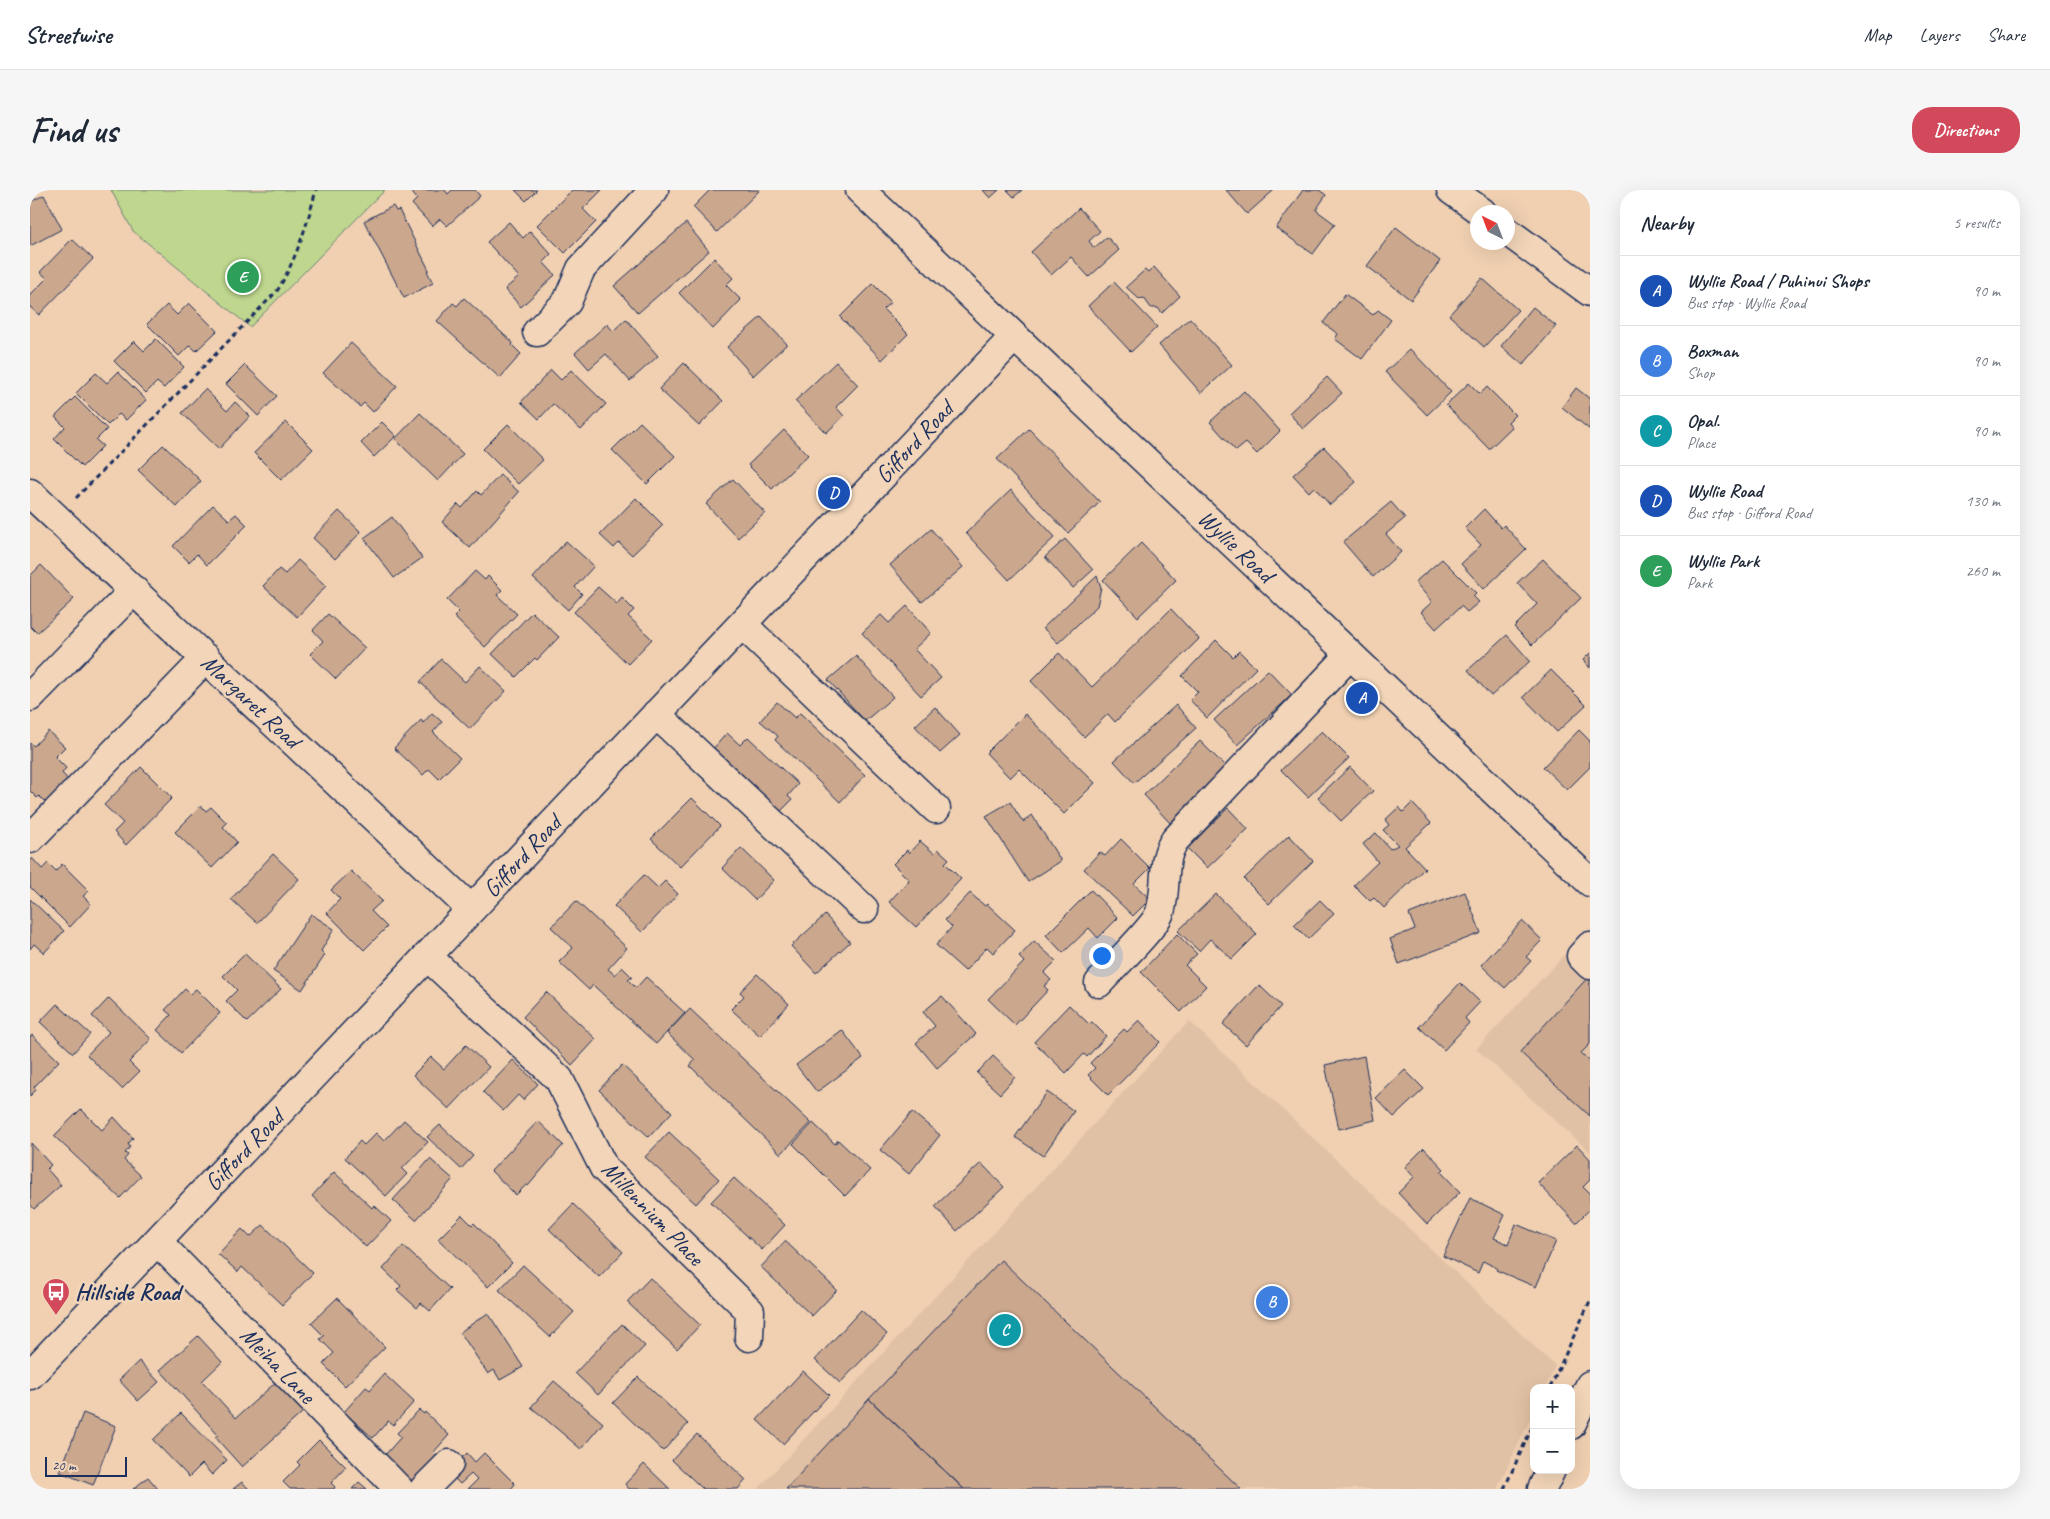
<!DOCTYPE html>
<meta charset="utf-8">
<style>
body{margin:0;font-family:Caveat,sans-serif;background:#f6f6f7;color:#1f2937}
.controls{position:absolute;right:15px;bottom:15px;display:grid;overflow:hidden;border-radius:10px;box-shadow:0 5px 20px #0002}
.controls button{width:45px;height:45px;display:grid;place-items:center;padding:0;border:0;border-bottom:1px solid #e0e1e3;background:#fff;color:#1f2937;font:25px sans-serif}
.compass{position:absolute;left:1440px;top:15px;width:45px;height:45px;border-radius:50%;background:#fff;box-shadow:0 5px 20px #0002;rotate:318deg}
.scale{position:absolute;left:15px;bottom:12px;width:82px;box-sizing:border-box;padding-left:5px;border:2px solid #1b2f5e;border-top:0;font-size:14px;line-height:18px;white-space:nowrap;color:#1b2f5e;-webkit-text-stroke:4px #f3d6b9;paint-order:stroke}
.you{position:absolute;left:1071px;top:765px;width:18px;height:18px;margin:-12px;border:4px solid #fff;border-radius:50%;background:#1a73e8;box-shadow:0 0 0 8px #1a73e833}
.badge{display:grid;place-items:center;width:32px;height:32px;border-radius:50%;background:#d1495b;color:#fff;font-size:16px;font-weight:700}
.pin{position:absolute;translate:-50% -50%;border:2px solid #fff;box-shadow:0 1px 5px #0006}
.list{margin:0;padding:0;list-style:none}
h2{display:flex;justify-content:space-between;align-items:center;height:65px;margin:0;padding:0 20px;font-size:21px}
h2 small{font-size:16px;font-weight:400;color:#747a83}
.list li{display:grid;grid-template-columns:32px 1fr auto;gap:15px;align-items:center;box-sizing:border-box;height:70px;padding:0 20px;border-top:1px solid #e0e1e3}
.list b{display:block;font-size:19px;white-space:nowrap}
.list p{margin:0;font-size:16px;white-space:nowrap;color:#747a83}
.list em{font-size:16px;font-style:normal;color:#747a83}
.map{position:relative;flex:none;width:1560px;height:1299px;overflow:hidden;border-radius:20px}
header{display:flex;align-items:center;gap:30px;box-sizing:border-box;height:70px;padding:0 25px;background:#fff;border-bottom:1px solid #e0e1e3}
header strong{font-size:24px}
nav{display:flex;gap:28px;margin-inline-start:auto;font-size:18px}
.intro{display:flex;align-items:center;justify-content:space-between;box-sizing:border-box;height:120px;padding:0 30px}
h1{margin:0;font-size:35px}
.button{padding:12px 22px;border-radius:20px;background:#d1495b;color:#fff;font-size:18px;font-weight:700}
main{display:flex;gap:30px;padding:0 30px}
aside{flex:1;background:#fff;border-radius:20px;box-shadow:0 5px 20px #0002}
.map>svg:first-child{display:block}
.built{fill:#e1c1a5}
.green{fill:#bed68d;stroke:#6c8276}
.building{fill:#cba78d;stroke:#1b2f5e}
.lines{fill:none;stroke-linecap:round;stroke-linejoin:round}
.minor-casing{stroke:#1b2f5e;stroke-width:31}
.major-casing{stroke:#1b2f5e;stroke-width:31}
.path{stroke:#1b2f5e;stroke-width:3;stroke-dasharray:5 4;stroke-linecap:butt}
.minor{stroke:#f3d6b9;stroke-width:28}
.major{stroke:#f3d6b9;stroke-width:28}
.labels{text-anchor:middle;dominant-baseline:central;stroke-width:5;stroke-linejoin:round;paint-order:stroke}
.street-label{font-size:24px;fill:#1b2f5e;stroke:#f3d6b9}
.poi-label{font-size:24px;font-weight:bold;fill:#1b2f5e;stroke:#f3d6b9;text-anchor:start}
</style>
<header>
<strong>Streetwise</strong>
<nav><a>Map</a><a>Layers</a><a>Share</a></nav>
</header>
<div class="intro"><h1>Find us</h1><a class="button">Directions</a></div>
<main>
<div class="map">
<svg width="1560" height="1299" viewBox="0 0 1560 1299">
<rect width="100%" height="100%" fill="#f0d0b1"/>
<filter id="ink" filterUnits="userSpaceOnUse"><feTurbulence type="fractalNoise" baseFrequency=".02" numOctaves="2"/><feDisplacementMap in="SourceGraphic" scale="10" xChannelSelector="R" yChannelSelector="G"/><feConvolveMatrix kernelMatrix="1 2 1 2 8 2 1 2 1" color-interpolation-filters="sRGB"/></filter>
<g filter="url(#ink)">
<path class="built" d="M1557,741L1560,744V962L1446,859Z
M1159,831L1525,1176L1515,1198H1504V1221L1467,1299H728Z"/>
<path class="green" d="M81,0H355L220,137L103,41Z"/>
<path class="building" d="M380,0H415L418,4L422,0H445L450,6L417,36L410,29L402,36L382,14L387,9Z
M485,0H507L496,11Z
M542,0H572L553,19L566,32L535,63L507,35Z
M680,0H730L687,42L663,17Z
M953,0H969L960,8Z
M977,0H992L984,7Z
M1196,0H1244L1217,24Z
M1273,0H1289L1296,5L1286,20L1305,34L1283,64L1246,38Z
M14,5L32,39L0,56V12Z
M363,16L366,21L369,20L399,80L397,81L403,93L374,108L334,31Z
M1049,18L1070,41L1059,51L1064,58L1077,47L1089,60L1059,87L1041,67L1021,85L1001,62Z
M479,32L493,48L500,41L521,64L513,72L525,85L491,117L475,99L489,87L457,52Z
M656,33L679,61L608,123L584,96Z
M1366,37L1410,71L1381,110L1337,76Z
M42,49L63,69L9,125L0,117V105L17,88L10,82Z
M684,68L703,88L696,95L711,110L683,139L649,103Z
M1124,77L1150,106L1132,123L1128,118H1121L1114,108L1109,109L1096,97L1115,80L1118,83Z
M1452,88L1488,120L1454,157L1419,125Z
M1084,92L1127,137L1101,162L1058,116Z
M843,94L861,112L853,119L878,144L852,170L810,127Z
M1315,104L1343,125L1348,120L1361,130L1332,169L1305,149L1308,144L1293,133Z
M434,108L483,153L482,155L491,164L470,188L407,131L423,113L427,116Z
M159,113L187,141L166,161L160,155L149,166L117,134L137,115L147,125Z
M1503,117L1526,136L1493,175L1471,156Z
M731,127L757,154L723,186L697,157Z
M1160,128L1202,175L1171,203L1129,155Z
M596,129L628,166L600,191L576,164L559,179L545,163L577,134L583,141Z
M126,149L154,177L134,198L127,192L116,203L84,171L104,151L114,161Z
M321,153L367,196L343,222L334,213L330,217L293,183Z
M1380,159L1421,202L1397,225L1355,182Z
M806,172L828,195L806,217L814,226L796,243L765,211Z
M654,173L693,211L669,236L629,199Z
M215,175L247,206L228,226L196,194Z
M521,180L531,190L541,180L576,214L551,240L523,214L509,229L491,212Z
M88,182L116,210L96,230L89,224L78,235L46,203L66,183L77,193Z
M1297,187L1312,203L1273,239L1259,223Z
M1439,193L1450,204L1457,197L1485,225L1478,232L1482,237L1459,259L1416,215Z
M1546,198L1560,209V240L1532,217Z
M175,199L197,221L205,212L220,226L189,259L152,223Z
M1214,201L1250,241L1227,264L1216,253L1206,261L1180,232Z
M45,207L77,239L66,250L73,256L52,277L24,249L35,237L25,227Z
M390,223L433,264L408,291L365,249Z
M256,232L283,259L251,290L224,263Z
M352,232L366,246L344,267L331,253Z
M610,232L645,266L617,294L582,260Z
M478,234L513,270L488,294L453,259Z
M999,239L1070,312L1038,343L967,269Z
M754,240L778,265L742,299L718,275Z
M133,255L171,291L147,317L108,280Z
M1294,257L1326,292L1300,315L1284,297L1279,302L1263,285Z
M470,285L489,302L440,358L412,332L428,314L432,318L447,301L451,305Z
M703,289L735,323L708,348L676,314Z
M981,300L1025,347L979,390L936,343Z
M606,308L633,335L602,365L589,353L584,358L570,345Z
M1361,312L1375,328L1356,344L1371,362L1343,387L1313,352Z
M183,315L199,330L206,324L217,335L177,375L167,364L159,372L143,356Z
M1454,319L1471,338L1474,335L1496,359L1454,399L1431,374L1451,355L1435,338Z
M309,321L331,342L305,369L283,348Z
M362,327L392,368L364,388L334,348Z
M901,339L933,377L892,412L860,375Z
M1035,349L1063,380L1043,398L1015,367Z
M536,351L564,376L545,397L552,404L538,420L503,388Z
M1111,353L1146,390L1108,427L1073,390Z
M1412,369L1446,403L1443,406L1449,412L1437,422L1431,416L1406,439L1391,422L1402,412L1385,392Z
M1513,369L1551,408L1502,455L1484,437L1507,414L1487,393Z
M268,370L296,396L267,427L233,396L249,379L255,384Z
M11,375L44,409L7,443L0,436V386Z
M445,381L455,390L458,386L472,400L467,405L487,424L455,457L424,427L429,422L417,410Z
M1067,386L1071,397L1067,416L1028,453L1013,438Z
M568,397L587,414L592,408L604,420L598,426L622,449L598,474L544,422Z
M877,416L901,443L884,459L911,488L891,506L832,443L851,425L859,433Z
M1141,419L1169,449L1085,532L1078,524L1054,547L1001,491L1029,463L1062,497Z
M502,422L529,447L507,470L505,468L486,487L462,464Z
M298,424L335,458L306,489L280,464L293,451L283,440Z
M1477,445L1500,471L1461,506L1438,480Z
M1186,450L1203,467L1209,461L1226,478L1177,528L1160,510L1168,502L1152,486Z
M1560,463V478L1553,470Z
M826,466L863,507L835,531L798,490Z
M411,469L435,492L450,476L476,501L440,539L390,492Z
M1238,480L1262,505L1207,555L1184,530Z
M1521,480L1556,515L1527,542L1493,507Z
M747,512L765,528L770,523L835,585L810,612L745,550L748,546L730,531Z
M1146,515L1166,538L1104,593L1084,571Z
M905,517L930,545L910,563L885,536Z
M402,523L412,532L403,542L430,568L409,589L399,579L393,585L364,558L391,530L393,533Z
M995,524L1065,593L1034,624L989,579L980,588L956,563Z
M1549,540L1560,551V577L1537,600L1513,577Z
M18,541L35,557L25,567L36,578L32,583L41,593L19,616L9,606L7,608L0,601V553L4,556Z
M1292,541L1319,568L1278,607L1251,580Z
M697,543L710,555L718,547L768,594L758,606L762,610L749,623L682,560Z
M1170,551L1197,578L1140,633L1114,605Z
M111,577L142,608L96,655L84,642L93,633L74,615Z
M1320,577L1343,601L1311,631L1288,607Z
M662,608L690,636L650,677L621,649Z
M980,612L993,632L1002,625L1031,671L998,692L956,626Z
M1382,613L1401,633L1375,657L1395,678L1354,718L1344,708L1340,711L1324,695L1348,672L1333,654L1346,643L1360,659L1368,655L1353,640L1359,635L1355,630L1369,617L1373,622Z
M171,616L176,621L181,617L197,633L193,637L207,652L182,678L145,642Z
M1198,618L1218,639L1177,678L1157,658Z
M1259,645L1283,671L1239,714L1214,689Z
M1091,649L1120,678L1104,694L1120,709L1103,726L1054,679L1070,662L1075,666Z
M890,651L904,663L908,659L919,669L915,673L931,689L886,737L859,712L879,690L863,674L877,660L879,663Z
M711,658L744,690L725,710L692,678Z
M243,664L269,689L227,733L201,709Z
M2,668L12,679L18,673L26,681L32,674L59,701L53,706L61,714L40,737L0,697V670Z
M321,681L352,711L341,721L357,737L334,760L297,723L310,709L301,700Z
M614,685L628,698L635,691L648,704L612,742L584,716Z
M1061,700L1088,728L1068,748L1059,738L1033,763L1016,745Z
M1435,702L1451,743L1369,774L1360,749L1385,739L1379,724Z
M940,703L955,716L957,714L985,740L963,763L957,757L935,781L906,755L922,737L915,730Z
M1186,704L1227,744L1202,769L1180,749L1169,761L1148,741Z
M0,709L34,741L14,763L4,754L0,759Z
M1290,710L1304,724L1278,749L1264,735Z
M546,711L597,758L578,779L585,785L592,777L602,787L598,790L606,798L616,787L655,823L626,854L563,795L559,800L529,772L543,758L521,737Z
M281,724L304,739L291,761L295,765L272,800L243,781Z
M795,725L820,752L786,783L761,756Z
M1492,731L1512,750L1496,767L1501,771L1475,798L1451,775Z
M1147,744L1167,764L1155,775L1176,796L1151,822L1111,782Z
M1004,751L1026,771L1014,783L1021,790L1014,796L1018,800L985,835L958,809L994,772L989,767Z
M215,764L251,799L217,832L196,811L207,800L193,786Z
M727,784L759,814L730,846L701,819L714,806L710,802Z
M1560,785V854L1550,864L1560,871V926L1490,862Z
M1430,793L1450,812L1435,828L1439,833L1414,860L1389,837Z
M1229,795L1251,816L1216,855L1193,834Z
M155,799L160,804L166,799L190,823L151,863L127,840L141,825L135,820Z
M516,802L566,849L542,875L493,827Z
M912,806L946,844L907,878L886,853L905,836L893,822Z
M79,808L121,849L99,872L109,882L92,899L57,865L79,842L62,826Z
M27,814L60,844L43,863L10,832Z
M1039,815L1059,834L1062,832L1076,846L1057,867L1054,864L1036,883L1004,852Z
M660,819L781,933L751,964L660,876L665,870L637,843Z
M1109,830L1130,852L1078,905L1058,885L1065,878L1060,873L1094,839L1097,842Z
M812,840L833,868L787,902L766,875Z
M2,845L29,871L4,897L6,900L0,906V847Z
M436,855L459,877L419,919L383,885L401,867L414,879Z
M963,866L985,887L970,904L947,883Z
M1334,866L1345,930L1309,939L1295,875Z
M483,870L508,894L493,910L488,905L473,921L453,902Z
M592,875L642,922L619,947L569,900Z
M1375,880L1394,899L1364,927L1346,908Z
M1017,902L1044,921L1013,966L985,947Z
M51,919L72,940L84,927L103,948L98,954L100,957L95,963L98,965L94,970L111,986L90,1008L24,946Z
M882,922L910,945L879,984L850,960Z
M374,930L398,952L372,979L377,984L356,1006L315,968L330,951L334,955L346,943L354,951Z
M508,931L533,955L498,996L496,995L486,1005L461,981Z
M783,933L805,954L808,950L840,980L815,1006L763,954Z
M410,935L443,966L431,979L397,947Z
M639,942L689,989L666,1014L615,967Z
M1,953L21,975L17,979L31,995L4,1019L0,1014Z
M1547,955L1560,969V990L1553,997L1560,1004V1019L1546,1033L1508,993Z
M1394,958L1414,979L1411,982L1430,1002L1397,1034L1368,1003L1384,987L1375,977Z
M400,969L423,989L386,1030L363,1010Z
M951,973L974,997L927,1041L905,1016Z
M304,982L342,1018L344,1015L361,1031L336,1057L282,1006Z
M704,988L755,1035L732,1060L681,1012Z
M1440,1008L1475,1025L1464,1048L1478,1054L1486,1034L1526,1051L1506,1097L1466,1080L1467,1078L1453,1071L1448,1083L1413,1066Z
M543,1014L593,1062L569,1087L519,1039Z
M432,1025L442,1035L444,1033L482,1073L458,1097L408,1049Z
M233,1035L283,1083L252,1115L212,1077L208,1082L188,1064L212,1039L220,1047Z
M755,1051L807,1100L782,1126L731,1077Z
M373,1056L420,1099L400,1121L391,1113L387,1118L367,1100L371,1096L353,1079Z
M971,1070L1211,1299H934L839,1209Z
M493,1075L544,1122L520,1147L469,1100Z
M620,1088L670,1135L647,1159L597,1112Z
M307,1108L355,1157L315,1196L293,1174L304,1163L290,1149L294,1146L281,1133Z
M831,1120L857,1144L810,1193L785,1170Z
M458,1123L493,1177L470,1190L464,1180L458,1184L430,1142Z
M592,1134L615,1156L568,1205L545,1183Z
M168,1146L192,1172L172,1191L206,1228L246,1192L273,1222L212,1277L185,1247L188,1245L130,1180Z
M109,1171L129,1192L108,1211L89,1190Z
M773,1181L799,1205L753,1254L727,1230Z
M354,1184L384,1212L363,1235L358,1231L343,1248L314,1222L336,1197L340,1200Z
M608,1187L658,1234L633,1261L583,1213Z
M524,1191L573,1233L551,1259L501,1217Z
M839,1209L934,1299H756Z
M389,1220L394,1224L395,1222L419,1245L403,1263L406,1266L382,1291L355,1265L371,1247L367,1243Z
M53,1223L86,1236L63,1295L30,1282Z
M151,1223L197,1270L182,1285L172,1274L159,1287L123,1250Z
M667,1244L716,1290L708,1299H673L642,1270Z
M289,1250L316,1277L301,1293L305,1297L304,1299H260L253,1292L270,1275L267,1272Z
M437,1263L445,1272L454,1263L485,1294L481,1299H438L447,1290L441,1284L430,1294L418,1282Z
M614,1274L640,1299H599L595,1294Z
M118,1287L128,1299H103Z
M212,1292L219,1299H203Z
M329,1292L337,1299H322Z"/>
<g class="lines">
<defs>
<path id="minor" d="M1421,0L1452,22
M1478,42L1560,102
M507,142L537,112L551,79L624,0
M0,303L441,719
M712,434L906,619
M0,507L104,400
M626,524L834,719
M0,649L176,468
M1560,756L1551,766L1560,775
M397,766L529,889L574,978L720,1121L719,1147
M1069,793C1081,779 1126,736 1130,722C1138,698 1130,671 1145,650L1320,465
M127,1051L369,1299
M0,1185L984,147
M394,1299L419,1274"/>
<path id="major" d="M830,0L1560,692
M1541,1235L1560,1195
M1512,1299L1521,1280"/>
</defs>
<use href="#minor" class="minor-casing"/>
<use href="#major" class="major-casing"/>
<path class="path" d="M46,308L247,101C266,70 277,35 286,0
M1520,1198L1560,1111
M1474,1299L1504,1233"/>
<use href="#minor" class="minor"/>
<use href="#major" class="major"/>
</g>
</g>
<defs>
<symbol id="bus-pin" viewBox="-11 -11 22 30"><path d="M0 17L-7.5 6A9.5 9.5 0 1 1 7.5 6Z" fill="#d1495b" stroke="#f3d6b9"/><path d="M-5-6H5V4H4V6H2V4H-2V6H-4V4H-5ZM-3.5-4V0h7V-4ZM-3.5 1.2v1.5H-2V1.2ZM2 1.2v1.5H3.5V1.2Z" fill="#fff"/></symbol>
</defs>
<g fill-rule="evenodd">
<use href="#bus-pin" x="10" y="1086" width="32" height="43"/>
</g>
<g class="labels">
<g class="street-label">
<text transform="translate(884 252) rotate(-47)">Gifford Road</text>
<text transform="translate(1206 356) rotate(43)">Wyllie Road</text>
<text transform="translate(221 511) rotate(43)">Margaret Road</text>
<text transform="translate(492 666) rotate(-47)">Gifford Road</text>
<text transform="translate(214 960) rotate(-46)">Gifford Road</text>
<text transform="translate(623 1023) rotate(46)">Millennium Place</text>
<text transform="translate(248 1175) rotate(46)">Meiha Lane</text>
</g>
<g class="poi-label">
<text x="45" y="1102">Hillside Road</text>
</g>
</g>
</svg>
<div class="controls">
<button>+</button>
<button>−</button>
</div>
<svg class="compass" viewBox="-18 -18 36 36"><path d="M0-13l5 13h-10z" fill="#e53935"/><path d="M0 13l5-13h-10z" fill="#747a83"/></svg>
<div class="scale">20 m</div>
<div class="you"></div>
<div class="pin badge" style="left:1332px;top:508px;background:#1a4fb4">A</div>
<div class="pin badge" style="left:1242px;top:1112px;background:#3f7fe0">B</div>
<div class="pin badge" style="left:975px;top:1140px;background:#0f9aa8">C</div>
<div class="pin badge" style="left:804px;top:303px;background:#1a4fb4">D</div>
<div class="pin badge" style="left:213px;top:87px;background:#2e9e5b">E</div>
</div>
<aside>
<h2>Nearby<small>5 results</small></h2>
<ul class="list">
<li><span class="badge" style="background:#1a4fb4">A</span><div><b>Wyllie Road / Puhinui Shops</b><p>Bus stop · Wyllie Road</p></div><em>90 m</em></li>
<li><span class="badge" style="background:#3f7fe0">B</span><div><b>Boxman</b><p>Shop</p></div><em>90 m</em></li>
<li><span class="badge" style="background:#0f9aa8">C</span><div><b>Opal.</b><p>Place</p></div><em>90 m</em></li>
<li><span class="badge" style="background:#1a4fb4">D</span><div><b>Wyllie Road</b><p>Bus stop · Gifford Road</p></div><em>130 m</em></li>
<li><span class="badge" style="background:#2e9e5b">E</span><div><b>Wyllie Park</b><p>Park</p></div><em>260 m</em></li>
</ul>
</aside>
</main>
